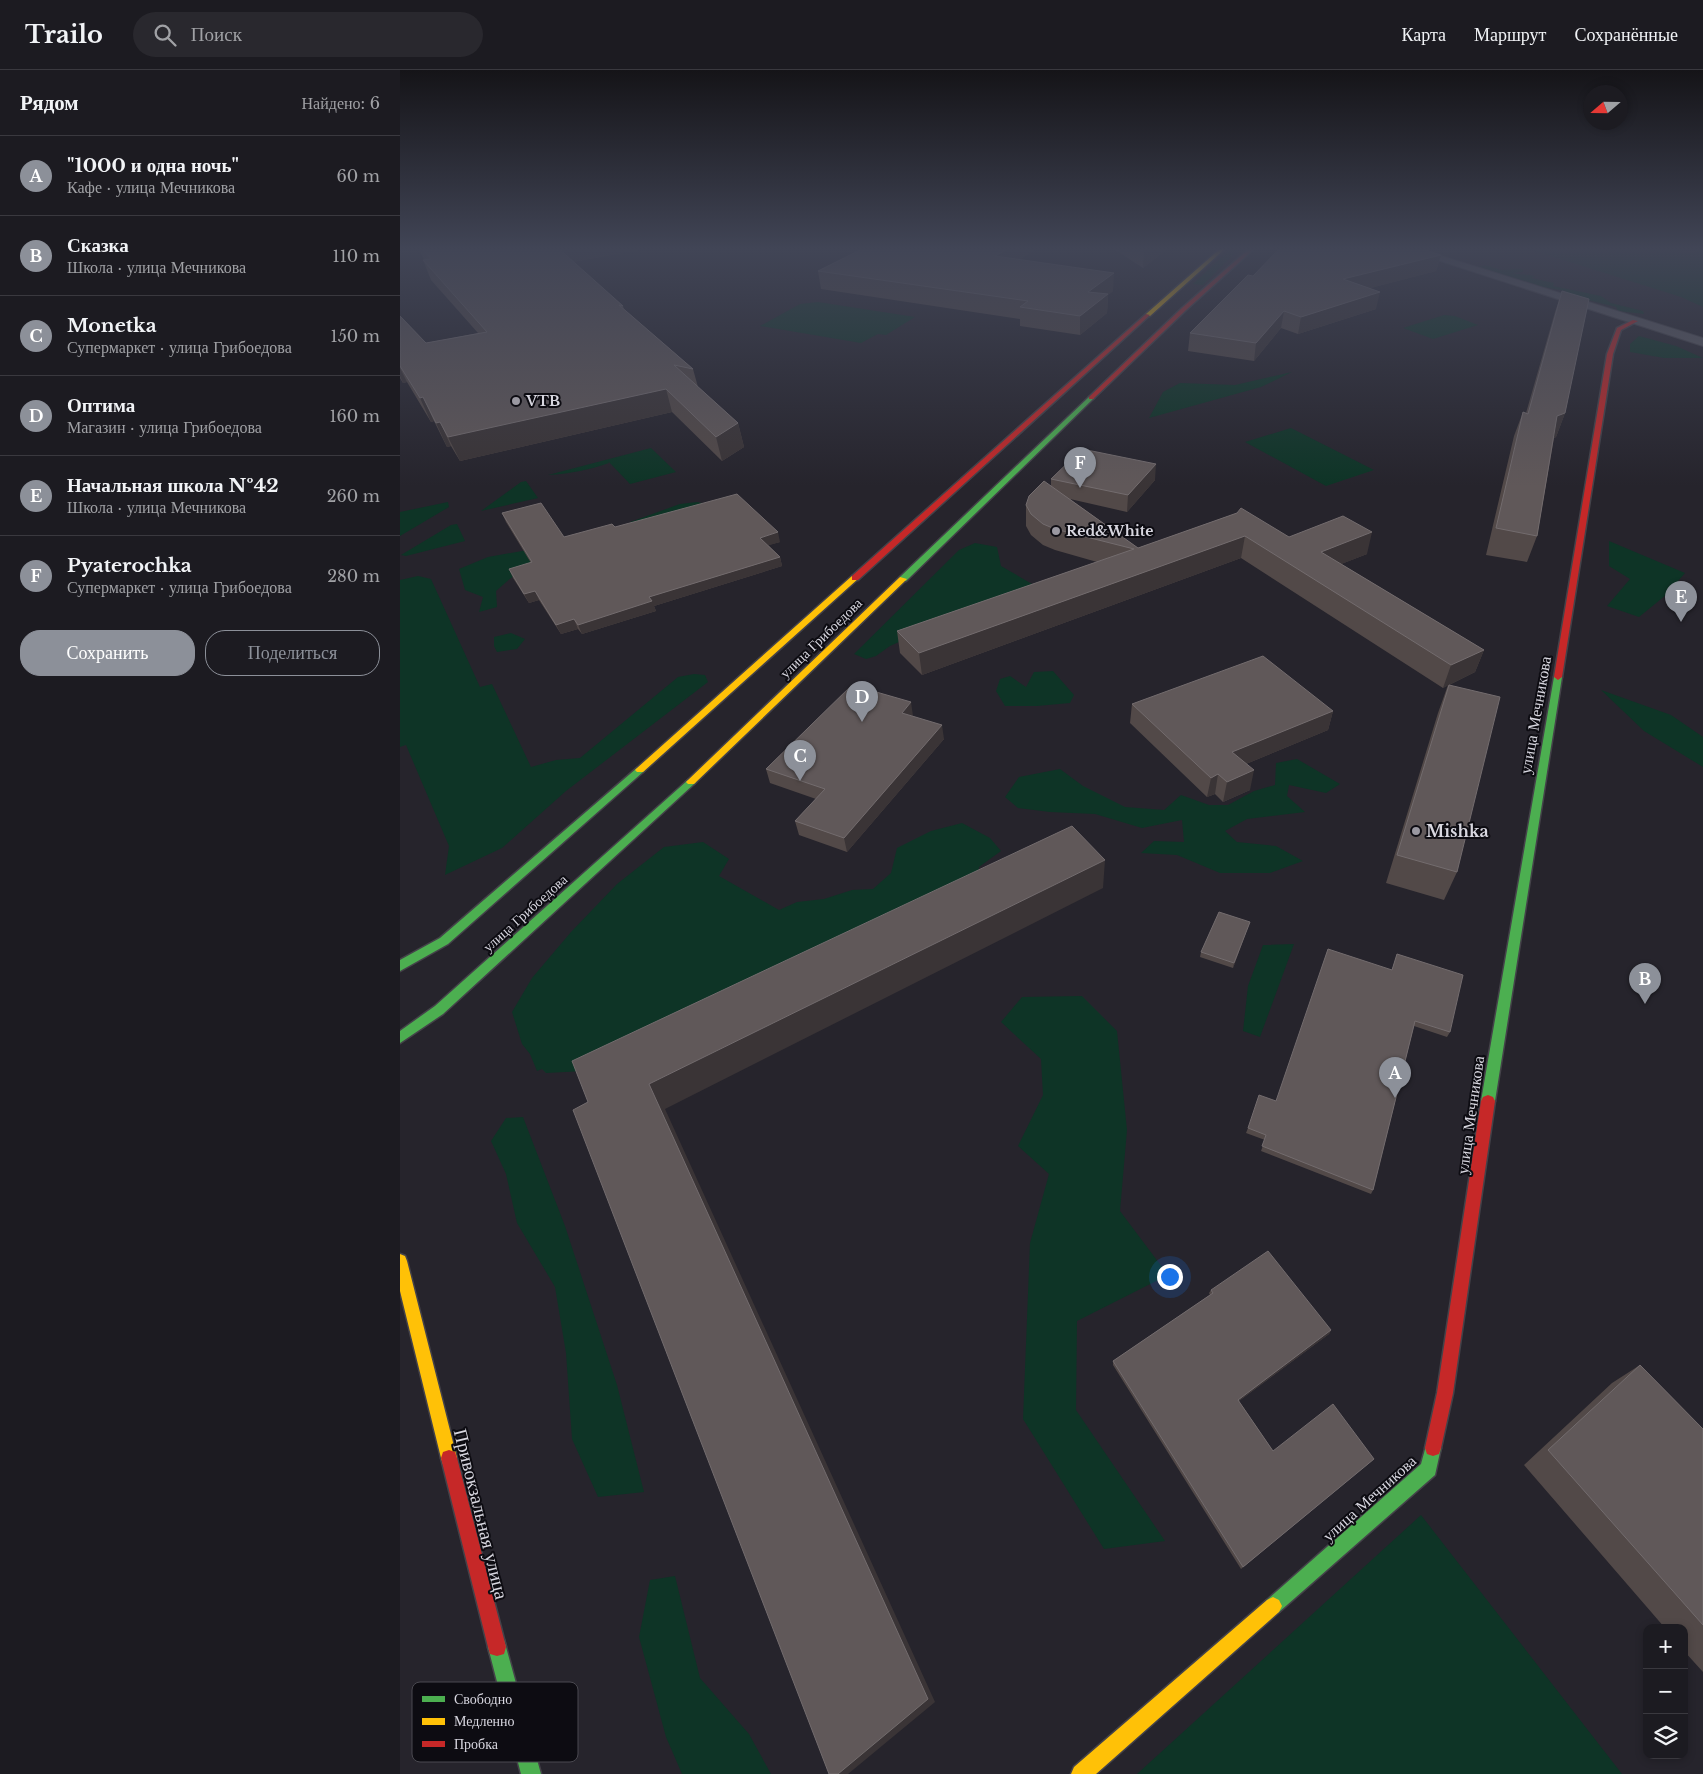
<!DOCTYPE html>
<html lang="ru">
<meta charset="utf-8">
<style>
body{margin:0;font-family:"Libre Baskerville",serif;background:#29282e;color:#f1f3f6}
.controls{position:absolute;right:15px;bottom:15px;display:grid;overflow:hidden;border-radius:10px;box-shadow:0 2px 8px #0003}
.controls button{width:45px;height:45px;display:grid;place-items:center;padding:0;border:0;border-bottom:1px solid #3a393f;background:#1c1b21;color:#f1f3f6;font:25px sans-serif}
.compass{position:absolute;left:1183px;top:15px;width:45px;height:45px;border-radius:50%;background:#1c1b21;box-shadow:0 2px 8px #0003;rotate:250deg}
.you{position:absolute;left:769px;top:1206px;width:18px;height:18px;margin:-12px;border:4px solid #fff;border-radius:50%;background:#1a73e8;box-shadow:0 0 0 8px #1a73e833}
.badge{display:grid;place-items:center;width:32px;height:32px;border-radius:50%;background:#8c9099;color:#fff;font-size:16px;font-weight:700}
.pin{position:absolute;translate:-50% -41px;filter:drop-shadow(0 1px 2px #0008)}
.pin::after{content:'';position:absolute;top:26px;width:18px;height:15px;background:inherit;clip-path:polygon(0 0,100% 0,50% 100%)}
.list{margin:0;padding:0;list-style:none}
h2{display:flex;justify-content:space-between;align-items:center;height:65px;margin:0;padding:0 20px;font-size:21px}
h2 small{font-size:16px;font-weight:400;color:#a0a1a5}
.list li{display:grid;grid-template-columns:32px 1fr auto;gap:15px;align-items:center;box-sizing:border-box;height:80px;padding:0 20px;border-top:1px solid #3a393f}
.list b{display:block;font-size:19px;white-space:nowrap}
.list p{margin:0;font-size:16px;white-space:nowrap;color:#a0a1a5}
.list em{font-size:16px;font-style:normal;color:#a0a1a5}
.actions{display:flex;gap:10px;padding:15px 20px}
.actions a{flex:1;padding:11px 0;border:1px solid #8c9099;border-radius:20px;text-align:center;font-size:18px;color:#8c9099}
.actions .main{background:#8c9099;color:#fff}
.icon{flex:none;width:28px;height:28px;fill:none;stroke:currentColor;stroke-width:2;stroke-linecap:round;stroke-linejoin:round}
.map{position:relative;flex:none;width:1303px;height:1704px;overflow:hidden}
header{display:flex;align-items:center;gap:30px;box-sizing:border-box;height:70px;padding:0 25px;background:#1c1b21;border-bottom:1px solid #3a393f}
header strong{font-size:24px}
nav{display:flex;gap:28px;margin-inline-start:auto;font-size:18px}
.search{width:350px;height:45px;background:#29282e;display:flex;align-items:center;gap:12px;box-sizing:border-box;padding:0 18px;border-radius:28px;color:#a0a1a5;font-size:19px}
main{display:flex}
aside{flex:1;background:#1c1b21}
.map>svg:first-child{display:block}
.green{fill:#0e3426}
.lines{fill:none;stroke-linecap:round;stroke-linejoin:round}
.street-casing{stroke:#444249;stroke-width:2}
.fast-casing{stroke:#444249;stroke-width:3}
.slow-casing{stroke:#444249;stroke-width:3}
.jam-casing{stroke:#444249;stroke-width:3}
.street{fill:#5d5c63;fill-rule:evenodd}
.fast{fill:#4caf50;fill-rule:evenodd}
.slow{fill:#ffc107;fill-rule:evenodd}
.jam{fill:#c62828;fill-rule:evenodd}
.wall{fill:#524948}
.shaded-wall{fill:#3a3436}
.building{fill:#605859;stroke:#736c6e}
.poi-dot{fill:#9a98a1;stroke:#0d0c12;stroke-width:2}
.labels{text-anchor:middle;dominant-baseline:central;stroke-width:4;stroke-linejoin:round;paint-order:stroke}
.far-poi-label{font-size:14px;font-weight:bold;fill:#d8d7e0;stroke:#0d0c12;text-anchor:start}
.far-street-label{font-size:14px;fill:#d8d7e0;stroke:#0d0c12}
.street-label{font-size:16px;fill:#d8d7e0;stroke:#0d0c12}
.poi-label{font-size:16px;font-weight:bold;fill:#d8d7e0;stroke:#0d0c12;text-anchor:start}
.near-street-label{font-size:19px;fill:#d8d7e0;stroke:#0d0c12}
.key{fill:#0d0c12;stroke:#4a4950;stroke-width:1}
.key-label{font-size:14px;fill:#d8d7e0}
</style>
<header>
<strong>Trailo</strong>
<div class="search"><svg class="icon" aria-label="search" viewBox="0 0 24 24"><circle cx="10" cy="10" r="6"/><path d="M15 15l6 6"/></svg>Поиск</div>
<nav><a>Карта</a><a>Маршрут</a><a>Сохранённые</a></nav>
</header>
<main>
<aside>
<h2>Рядом<small>Найдено: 6</small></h2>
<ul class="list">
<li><span class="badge">A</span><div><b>&quot;1000 и одна ночь&quot;</b><p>Кафе · улица Мечникова</p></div><em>60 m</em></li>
<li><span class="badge">B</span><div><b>Сказка</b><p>Школа · улица Мечникова</p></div><em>110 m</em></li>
<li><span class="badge">C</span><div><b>Monetka</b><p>Супермаркет · улица Грибоедова</p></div><em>150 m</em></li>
<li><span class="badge">D</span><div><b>Оптима</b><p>Магазин · улица Грибоедова</p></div><em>160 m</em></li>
<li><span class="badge">E</span><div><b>Начальная школа №42</b><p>Школа · улица Мечникова</p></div><em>260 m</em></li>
<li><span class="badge">F</span><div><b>Pyaterochka</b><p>Супермаркет · улица Грибоедова</p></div><em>280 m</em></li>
</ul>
<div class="actions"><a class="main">Сохранить</a><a>Поделиться</a></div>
</aside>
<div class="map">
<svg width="1303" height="1704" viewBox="0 0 1303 1704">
<rect width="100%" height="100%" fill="#26242c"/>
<path class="green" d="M841,177L803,215L793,214L831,178Z
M1122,177H1289L1283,179L1281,183L1294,182L1292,177H1303V237L1281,227Z
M1086,195L1101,200L1123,199V202L1112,203C1121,205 1127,204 1135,206L1131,208L1154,213L1153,216L1201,226L1211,233L1243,241L1244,244L1218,241L1216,237L1164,224L1166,221L1143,217L1079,197Z
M418,232L515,247L486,265L478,264L461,273L360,256L400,234Z
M1044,245L1055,246L1078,255L1033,269L1003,258Z
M1239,266L1276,276L1303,288H1264L1230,282V274Z
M892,302L861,317L749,348L763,322L780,313L835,315Z
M891,358L974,400L926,416L845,372Z
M251,378L276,402L230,414L208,391L209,393C189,400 169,404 148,405Z
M126,411L138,428L81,441L121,412Z
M48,432L49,437L0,466V442Z
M297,432L307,434L236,457L230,452L280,434Z
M57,454L65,471L6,486L1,485L51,455Z
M1209,471L1285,503L1266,525L1239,547L1207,536L1230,509L1209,496Z
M575,473L597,477L601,496L632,514L648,513L519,563L490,576L476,586L466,589L454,584L559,480Z
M139,478L155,484L111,508L96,521L97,537L79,542L83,527L65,520L59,499L88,487Z
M18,506L31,509L80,617L92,614L131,697L156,690L180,688L278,607L294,604L305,605L308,612L166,721L102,778L45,805L49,776L6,675L0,677V510Z
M111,563L125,569L117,579L97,582L94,576V567Z
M653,601L674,625L670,633L637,636H605L596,621L600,609L610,606L626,617L634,602Z
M1201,620L1271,645L1303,667V697L1244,661Z
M897,689L940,714L926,723L889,715L887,726L905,742L847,749L825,761L837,772L876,776L903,791L870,803H820L777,785L741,783L754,771L784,772L782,750L742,758L695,744L650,742L618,738L605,727L619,707L660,699L683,716L725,737L764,740L781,725L809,735H828L854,721L875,715L876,693Z
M562,753L590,768L601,781L579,797L578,818L185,1001L146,1003L142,999L137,1001L130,984L122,974L112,942L132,908L171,862L217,814L264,777L303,772L329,789L319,806L379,840L397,832L424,829L452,820L473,819L491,803L497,778L531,761Z
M894,874L860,967L843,961L848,916L863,875Z
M682,926L717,961L727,1060L720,1141L768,1205L677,1251L676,1340L765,1471L704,1479L623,1349L630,1173L649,1104L618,1076L643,1025L641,989L601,952L622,927Z
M123,1047L165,1156L217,1315L244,1422L198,1427L172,1369L166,1283L155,1217L117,1153L106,1104L91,1071L106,1048Z
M1021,1445L1222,1704H737Z
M275,1506L300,1608L349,1664L371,1704H282L266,1667L239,1567L250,1510Z"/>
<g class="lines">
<defs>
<path id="street" d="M997,177H1013L1303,268V276Z"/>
<path id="fast" d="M689,327L694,328L506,511H500V507Z
M1158,604L1162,607L1095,1031L1093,1035L1088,1037L1083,1035L1081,1031L1154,607Z
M240,697L243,698L245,700L243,702L48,874L0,901V890L40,868L237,698Z
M291,709L296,712L294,714L43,944L0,973V961L35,936L288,710Z
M1033,1370L1039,1372L1041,1378L1035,1405L879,1542L873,1545L867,1542L864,1536L867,1530L1021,1394L1027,1372Z
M97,1568L104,1570L106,1577L141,1704H121L88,1577L90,1570Z"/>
<path id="slow" d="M822,177H827L750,246H746V244Z
M452,506L459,508L243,702H237L235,700L237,698Z
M500,507L507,509L294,714H288L286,712L288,710Z
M0,1184L5,1186L7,1191L57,1388L55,1394L49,1396L43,1394L41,1388L0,1221Z
M873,1527L879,1530L882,1536L879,1542L696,1704H671L674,1697L867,1530Z"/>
<path id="jam" d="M851,177H856L786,240L693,329H689V327L782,238Z
M746,244L750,245L458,510H452V506Z
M1233,250L1238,251L1221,260L1213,284L1162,607L1158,610L1154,607L1207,284L1217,258Z
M1088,1025L1093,1027L1095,1031L1053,1323L1041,1378L1039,1384L1033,1386L1027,1384L1025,1378L1037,1323L1081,1031L1083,1027Z
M49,1380L55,1382L57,1388L106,1577L104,1584L97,1586L90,1584L88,1577L41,1388L43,1382Z"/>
</defs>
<use href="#street" class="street-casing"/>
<use href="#fast" class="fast-casing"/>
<use href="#slow" class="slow-casing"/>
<use href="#jam" class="jam-casing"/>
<use href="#street" class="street"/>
<use href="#fast" class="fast"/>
<use href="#slow" class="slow"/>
<use href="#jam" class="jam"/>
</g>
<path class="wall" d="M18,177H255L173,192L223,236L224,239L293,299L298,317L338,353L344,377L322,391L272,342L60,391L51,376L47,377L34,351L31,352L7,312L3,313L0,308V246L26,273L78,263L31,210L23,190H24Z
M466,177H639L619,190L713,221L708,225L707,243L680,265L620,256V249L421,219L418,201Z
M711,177H770L743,198Z
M1041,185L1036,201L970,218L976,239L898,264L881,258L854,291L788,281L790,263L853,206Z
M1162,221L1165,343L1156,367L1154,368L1137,466L1127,492L1086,485L1114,366L1123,342L1126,343L1155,242Z
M651,409L755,410L727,442L670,429L738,478L837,443L889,467L967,484L941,494L1084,580L1075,602L1049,615L1057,802L1044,830L986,813L1038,643L1048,615L1043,618L841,488L522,605L500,583L497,561L697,492L655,480L643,475L631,465L626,456V435L651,416Z
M102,443L164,467L215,457L380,472L368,475L380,487L382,496L254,536L256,541L182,564L178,559L161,564L139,530L129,533L113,508L109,499L131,493L106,452Z
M732,634L933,641L928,660L846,694L850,720L823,732L815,724L807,727L730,653Z
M513,646L544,669L447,782L399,765L395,751L416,729L370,713L366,699Z
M850,852L848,857L833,898L800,887L801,882Z
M997,884L1050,962L1047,967L1014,956L973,1120L971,1124L861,1081L865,1070L846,1063L848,1058L876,1031L992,900Z
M811,1220L931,1260L929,1264L839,1331L873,1381L974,1389L841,1499L713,1295V1291L810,1225L809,1223Z
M1240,1295L1303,1359V1602L1284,1581V1558H1265L1124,1395L1212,1313Z"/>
<path class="shaded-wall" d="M155,177H255L161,194Z
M611,177H639L596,204L595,186Z
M748,177H770L743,198L744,180Z
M1041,185L1036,201L940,226L943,209Z
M714,203L713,221L708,225L707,243L680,265V246L688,222Z
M980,222L976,239L898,264L901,247Z
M884,241L881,258L854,291L856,273Z
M0,298L7,312L3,313L0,306Z
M266,319L272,342L60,391L48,367Z
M23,327L34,351L31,352L20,328Z
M1165,343L1156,367L1148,370L1157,346Z
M40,352L51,376L47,377L36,353Z
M338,353L344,377L322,391L316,367Z
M756,394L755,410L727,442L728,425Z
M378,462L380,472L363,477L360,468Z
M972,462L967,484L916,504L921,482Z
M845,466L841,488L522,605L519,583Z
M380,487L382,496L254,536L256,541L182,564L178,555L249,527Z
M135,521L139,530L129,533L124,524Z
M174,549L178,559L161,564L156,555Z
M1084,580L1075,602L1043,618L1051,595Z
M511,632L513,646L502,643Z
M933,641L928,660L829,701L832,682Z
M542,655L544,669L447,782L444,768Z
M854,700L850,720L823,732L827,712Z
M818,704L815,724L807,727L811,708Z
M705,790L703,818L265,1039L535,1632L448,1704H438L249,1014Z
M850,852L848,857L833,898L834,893Z
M931,1260L929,1264L836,1333L838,1330Z"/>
<path class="building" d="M21,177H157L223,236L219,235L293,299L274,295L338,353L316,367L266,319L48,367L40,352L36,353L23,327L20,328L0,296V246L26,273L87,262L23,190L31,189Z
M466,177H611L595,186L714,203L688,222L708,224L680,246L620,237L628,231L418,201Z
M740,177H748L744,180Z
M881,177H1015L1041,185L943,209L980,222L901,247L884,241L856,273L790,263L848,205L853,206Z
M1162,221L1189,229L1165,343L1157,346L1137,466L1096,458L1123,342L1128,344Z
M682,379L756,394L728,425L651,409Z
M644,411L738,478L837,443L841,438L889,467L943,446L972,462L921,482L1084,580L1051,595L845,466L519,583L497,561L734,479L655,459L643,454L631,444L626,435L629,426Z
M337,424L378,462L360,468L380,487L249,527L252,531L178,555L174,549L156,555L135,521L124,524L109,499L132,492L102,443L141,433L164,467L212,454L215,457Z
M863,586L933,641L832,682L854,700L827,712L818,704L811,708L732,634Z
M452,615L511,632L502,643L542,655L444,768L395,751L425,719L366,699Z
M1049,615L1100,627L1057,802L997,785Z
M672,756L705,790L249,1014L528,1629L438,1704H429L173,1040L188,1032L172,991Z
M819,842L850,852L834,893L801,882Z
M928,879L992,900L997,884L1063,905L1050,962L1015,951L973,1120L862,1076L866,1065L848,1058L859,1025L876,1031Z
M868,1181L931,1260L838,1330L873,1381L933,1334L974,1389L843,1497L713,1291L813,1223L811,1220Z
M1240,1295L1303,1359V1555L1148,1380Z"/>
<linearGradient id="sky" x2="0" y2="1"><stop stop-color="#151418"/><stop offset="0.43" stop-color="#414556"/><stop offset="1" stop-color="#414556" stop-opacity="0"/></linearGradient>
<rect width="1303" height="416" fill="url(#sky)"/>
<g class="poi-dot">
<circle cx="116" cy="331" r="5"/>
<circle cx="656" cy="461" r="5"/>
<circle cx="1016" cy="761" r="5"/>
</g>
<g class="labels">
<g class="far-poi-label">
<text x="126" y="331">VTB</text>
<text x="666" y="461">Red&amp;White</text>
</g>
<g class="far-street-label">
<text transform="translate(421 568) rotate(-44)">улица Грибоедова</text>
<text transform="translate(125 843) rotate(-42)">улица Грибоедова</text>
</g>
<g class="street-label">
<text transform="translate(1135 645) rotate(-80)">улица Мечникова</text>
<text transform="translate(1070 1045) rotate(-82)">улица Мечникова</text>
<text transform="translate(969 1428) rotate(-42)">улица Мечникова</text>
</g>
<g class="poi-label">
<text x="1026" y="761">Mishka</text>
</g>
<g class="near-street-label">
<text transform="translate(81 1444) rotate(76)">Привокзальная улица</text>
</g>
</g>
<rect x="12" y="1612" width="166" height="80" rx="8" class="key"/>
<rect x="22" y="1626" width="23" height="6" fill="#4caf50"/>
<rect x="22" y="1648" width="23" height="7" fill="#ffc107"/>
<rect x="22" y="1671" width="23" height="6" fill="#c62828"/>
<g class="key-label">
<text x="54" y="1634">Свободно</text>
<text x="54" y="1656">Медленно</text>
<text x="54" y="1679">Пробка</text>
</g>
</svg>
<div class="controls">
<button>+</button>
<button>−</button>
<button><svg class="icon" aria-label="layers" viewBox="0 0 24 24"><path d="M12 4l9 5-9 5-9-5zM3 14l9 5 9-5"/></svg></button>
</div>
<svg class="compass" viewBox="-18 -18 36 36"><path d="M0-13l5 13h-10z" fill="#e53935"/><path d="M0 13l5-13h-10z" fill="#a0a1a5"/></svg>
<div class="you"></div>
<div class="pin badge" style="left:995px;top:1028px">A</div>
<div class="pin badge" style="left:1245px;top:934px">B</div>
<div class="pin badge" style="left:400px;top:711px">C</div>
<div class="pin badge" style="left:462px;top:652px">D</div>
<div class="pin badge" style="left:1281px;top:552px">E</div>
<div class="pin badge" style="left:680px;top:418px">F</div>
</div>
</main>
